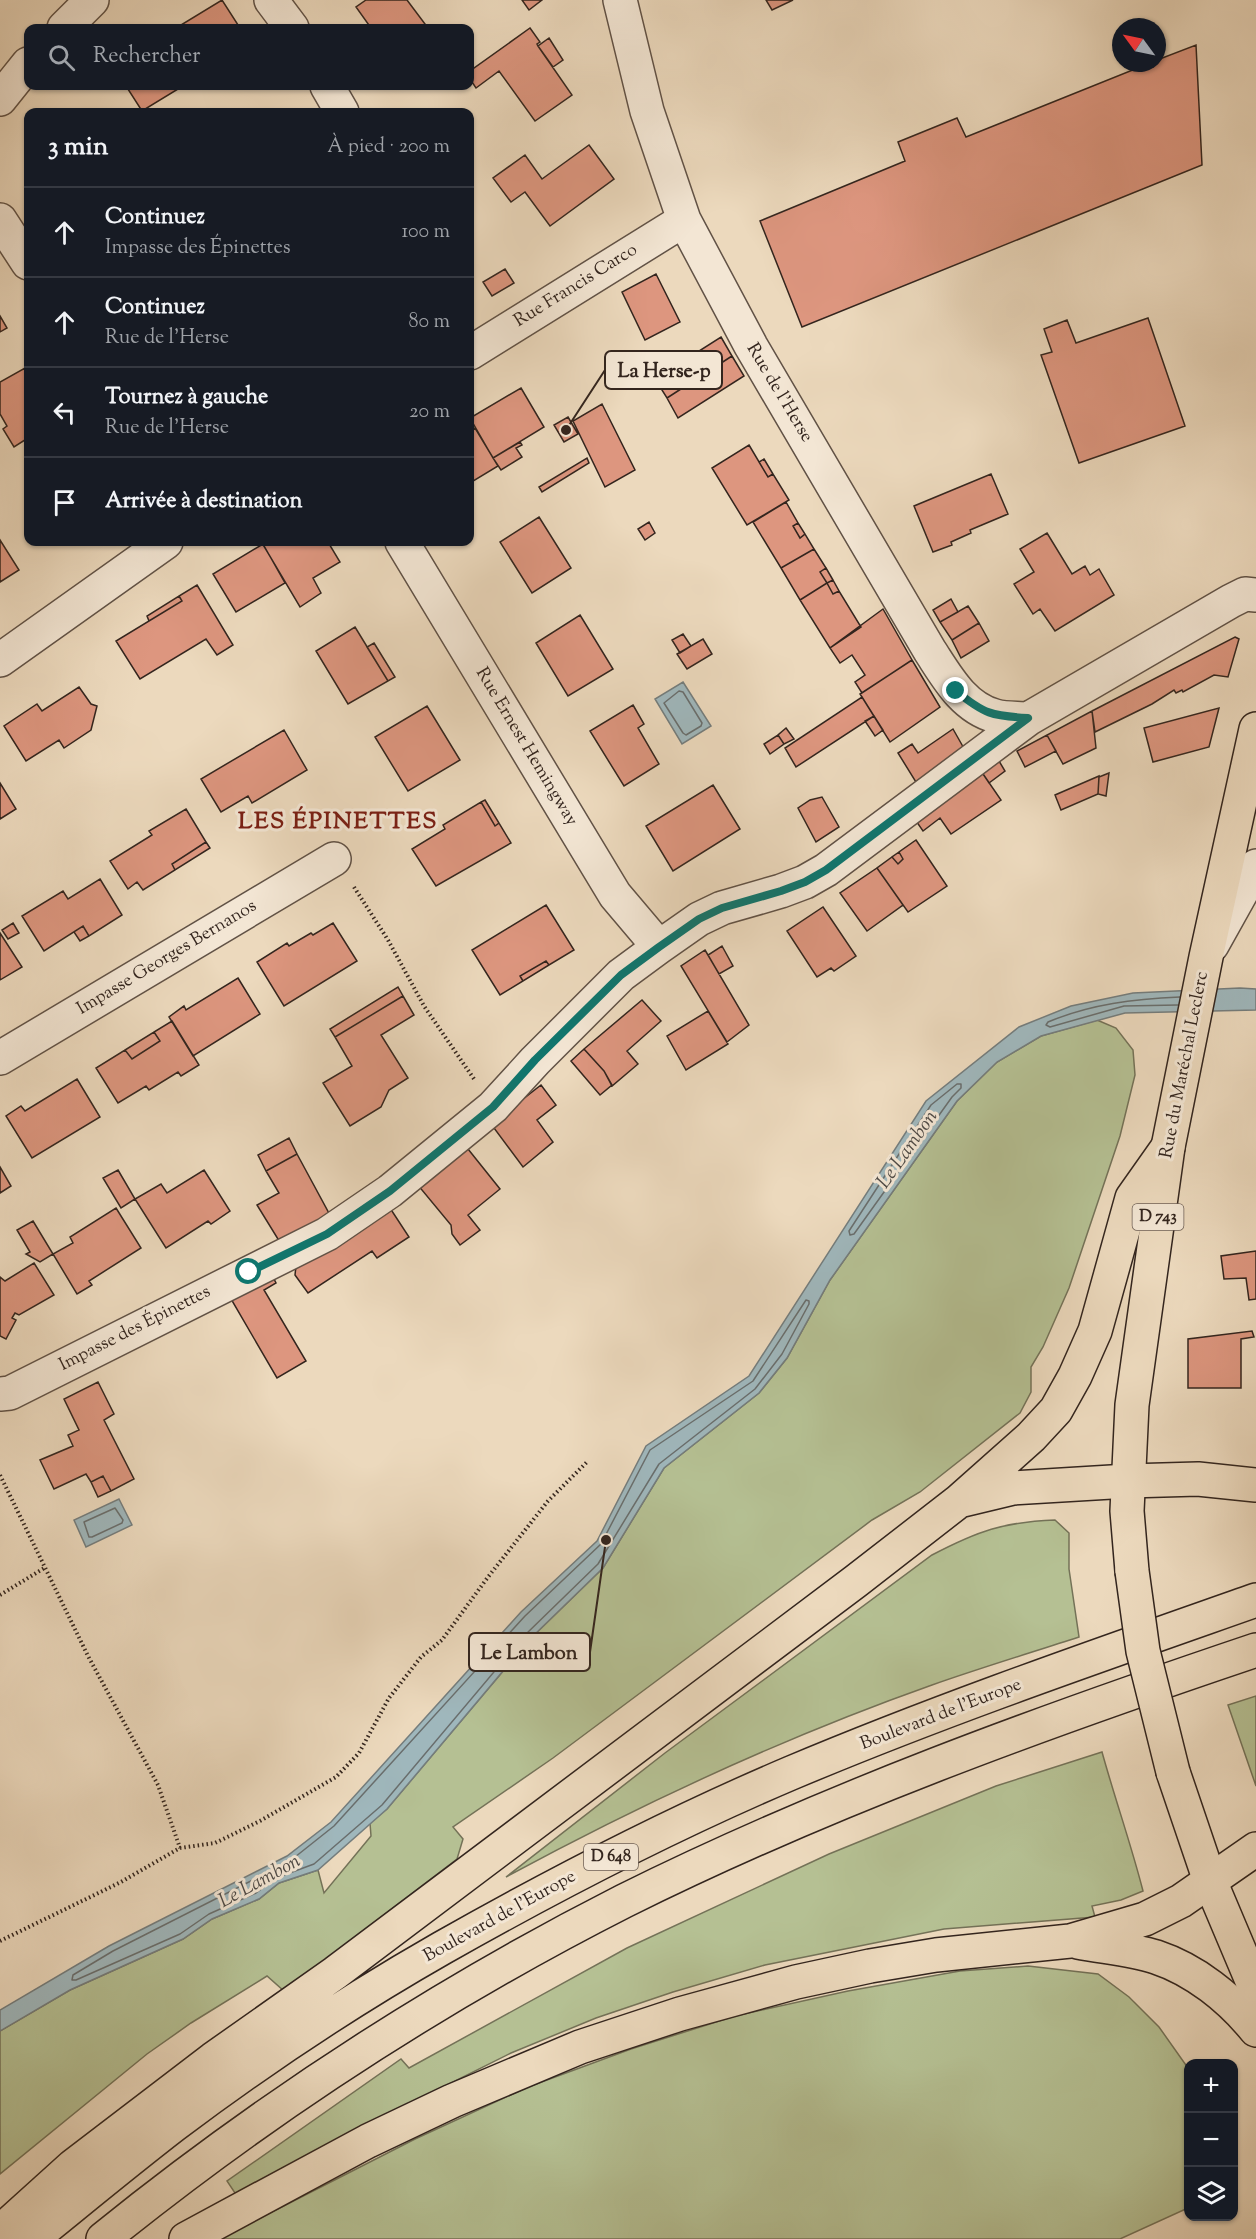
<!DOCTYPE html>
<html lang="fr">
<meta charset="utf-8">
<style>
body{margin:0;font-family:"Sorts Mill Goudy",serif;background:#20242c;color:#f1f3f6}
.controls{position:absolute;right:18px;bottom:18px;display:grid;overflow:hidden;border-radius:12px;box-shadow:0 2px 4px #0004}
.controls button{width:54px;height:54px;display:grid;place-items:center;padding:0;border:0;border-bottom:2px solid #363941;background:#171b24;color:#f1f3f6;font:30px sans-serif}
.compass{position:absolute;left:1112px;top:18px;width:54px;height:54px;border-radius:50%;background:#171b24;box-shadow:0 2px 4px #0004;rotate:303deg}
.stop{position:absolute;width:18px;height:18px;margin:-14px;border:4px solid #0f766e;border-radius:50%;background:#fff}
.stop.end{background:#0f766e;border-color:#fff;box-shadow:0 2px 6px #0008}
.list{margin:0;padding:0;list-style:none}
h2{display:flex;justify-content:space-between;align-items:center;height:78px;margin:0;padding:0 24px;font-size:26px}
h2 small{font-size:20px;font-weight:400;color:#9ea1a6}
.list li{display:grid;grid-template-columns:39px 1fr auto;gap:18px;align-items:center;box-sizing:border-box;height:90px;padding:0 24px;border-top:2px solid #363941}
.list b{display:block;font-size:22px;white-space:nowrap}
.list p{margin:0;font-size:20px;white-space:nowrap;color:#9ea1a6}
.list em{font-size:20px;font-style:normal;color:#9ea1a6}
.icon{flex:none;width:33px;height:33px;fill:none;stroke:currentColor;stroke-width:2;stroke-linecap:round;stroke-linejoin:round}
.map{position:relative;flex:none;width:1256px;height:2239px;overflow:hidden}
.search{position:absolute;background:#171b24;box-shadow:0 2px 4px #0004;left:24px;top:24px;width:450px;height:66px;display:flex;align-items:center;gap:15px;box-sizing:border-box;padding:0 21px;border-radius:12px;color:#9ea1a6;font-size:22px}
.panel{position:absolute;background:#171b24;box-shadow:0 2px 4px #0004;left:24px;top:108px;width:450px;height:438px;border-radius:12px}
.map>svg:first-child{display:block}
.green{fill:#b5c093;stroke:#747258;stroke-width:1.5}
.water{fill:#9fb7bc;stroke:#747d7d;stroke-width:1.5}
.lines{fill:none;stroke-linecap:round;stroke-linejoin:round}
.shore{stroke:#696e6d;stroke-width:1.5}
.building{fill:#dd967f;stroke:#33251e;stroke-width:1.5}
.minor-casing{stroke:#615246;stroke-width:36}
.major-casing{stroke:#33251e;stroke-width:36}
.highway-casing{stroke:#33251e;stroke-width:36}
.path{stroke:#33251e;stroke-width:4;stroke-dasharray:1.5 3;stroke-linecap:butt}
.minor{stroke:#f3e6d4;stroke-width:33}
.major{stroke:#ecd9bd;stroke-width:33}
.highway{stroke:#ecd9bd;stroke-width:33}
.major-bridge-casing{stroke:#33251e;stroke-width:36;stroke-linecap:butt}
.major-bridge{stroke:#ecd9bd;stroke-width:33}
.route{stroke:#0f766e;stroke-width:8}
.labels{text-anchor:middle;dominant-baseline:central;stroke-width:6;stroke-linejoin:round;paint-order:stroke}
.shield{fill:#f3e6d4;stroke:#6d5f55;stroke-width:1.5}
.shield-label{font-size:16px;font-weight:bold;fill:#33251e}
.street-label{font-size:18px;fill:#33251e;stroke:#f3e6d4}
.water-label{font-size:20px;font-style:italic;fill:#4e4a46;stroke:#f3e6d4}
.district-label{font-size:24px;font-weight:bold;letter-spacing:1.5px;fill:#7a1f14;stroke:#f3e6d4}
.leader{fill:none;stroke:#33251e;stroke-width:2}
.callout-dot{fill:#33251e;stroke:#f3e6d4;stroke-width:2}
.callout{fill:#f3e6d4;stroke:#33251e;stroke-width:2}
.callout-label{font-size:20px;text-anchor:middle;font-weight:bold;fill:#33251e}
</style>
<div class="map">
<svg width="1256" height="2239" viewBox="0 0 1256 2239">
<rect width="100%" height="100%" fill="#ecd9bd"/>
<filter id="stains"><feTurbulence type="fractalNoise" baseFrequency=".00333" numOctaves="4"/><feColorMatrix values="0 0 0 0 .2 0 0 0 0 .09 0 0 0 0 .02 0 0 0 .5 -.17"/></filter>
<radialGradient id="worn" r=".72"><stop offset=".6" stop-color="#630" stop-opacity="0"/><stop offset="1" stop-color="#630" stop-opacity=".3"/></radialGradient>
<path class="green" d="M1097,1020L1116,1028L1133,1050L1135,1075L1120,1136L1069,1288L1043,1347L1031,1367V1392L1020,1413L920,1492L872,1520L553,1758L453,1827L463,1839L457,1859L284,1991L267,1976L191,2023L147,2054L0,2174V2031L70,1990L183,1939L212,1919L259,1899L279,1883L318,1870L324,1893L371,1836L370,1823L387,1809L530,1639L603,1568L664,1468L759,1393L787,1358L830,1280L957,1101L997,1062L1041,1036Z
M1055,1520L1069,1533V1569L1079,1637C1030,1653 980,1668 932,1685C785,1737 643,1803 506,1877L665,1753L932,1555C978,1531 1003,1522 1055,1520Z
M1256,1696V1786L1228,1705Z
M1102,1752C1115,1799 1131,1844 1143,1891L1121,1900L1092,1906L1095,1917L944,1929L765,1965L673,1992L596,2018L511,2053L397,2110L237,2196L227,2181L401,2059L409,2068L627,1948L829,1854L996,1786Z
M1028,1966L1098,1974L1129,1997L1159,2027L1188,2068V2208L1120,2239H219L415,2139L528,2087L631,2049L735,2016L848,1991L960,1971Z"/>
<path class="water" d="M683,682L711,726L682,744L655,699Z
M1240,988L1256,989V1010L1125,1013L1041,1036L997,1062L957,1101L830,1280L787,1358L759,1393L664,1468L603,1568L530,1639L387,1809L318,1870L279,1883L259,1899L212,1919L183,1939L70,1990L0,2031V2010L109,1946L287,1856L331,1822L521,1612L597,1541L646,1446L749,1376L926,1101L1019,1027L1071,1006L1133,993Z
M119,1499L132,1525L86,1547L74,1520Z"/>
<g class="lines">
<path class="shore" d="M679,691L683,692L702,723L701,726L686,735L683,733L664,703Z
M1178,1005L1124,1006L1050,1027L1046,1025L1048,1022C1091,1004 1134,999 1180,997
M957,1084H961V1088L952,1097L854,1234L850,1235L849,1231L931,1105Z
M806,1300L809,1301V1304L782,1354L755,1389L659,1464L598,1564L525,1635L382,1805L314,1864L276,1878L256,1893L209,1914L180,1934L76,1980H72L73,1975L113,1951L290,1861L334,1826L525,1616L601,1544L650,1450L753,1381Z
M115,1508L123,1520L122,1523L92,1537H89L84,1522Z"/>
</g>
<path class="building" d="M222,0L240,28H176Z
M366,0H407L428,28H371L356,7Z
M522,0H542L529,10Z
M766,0H793L772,10Z
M530,28L540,42L537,44L538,46L572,95L535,121L499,71L476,88L470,79V71Z
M549,38L563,60L553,67L538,46Z
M1196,45L1202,165L802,327L760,221L905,161L898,142L957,118L966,137L1150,63H1157V60Z
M126,86H183L142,111Z
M589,145L614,179L550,226L525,192L511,202L493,178L525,155L542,179Z
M505,269L514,283L492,296L483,282Z
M656,274L680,322L645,340L622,292Z
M0,316L7,328L0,332Z
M1148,318L1185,426L1079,463L1041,355L1052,352L1044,329L1067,320L1076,343Z
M721,337L732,356L667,398L655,379Z
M732,356L744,376L678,418L667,398Z
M25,368L28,374V438L14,447L3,429L7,426L0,414V382Z
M521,388L544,427L493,458L470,418Z
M602,404L635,470L605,487L573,421Z
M568,417L578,434L564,442L554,425Z
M475,428L498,466L470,483V431Z
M520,442L522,445L516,448L522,457L501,470L493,458Z
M749,445L768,477L773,474L789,500L747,525L712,468Z
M587,458L589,463L542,492L539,487Z
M764,459L773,474L768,477L759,462Z
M991,474L1008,514L970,530L971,533L951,542L952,545L933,552L914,506Z
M786,502L798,523L793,526L800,538L805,534L814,549L781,568L753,522Z
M539,517L571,568L532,593L500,542Z
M649,522L655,533L645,540L638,529Z
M798,523L805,534L800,538L793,526Z
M1047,533L1072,574L1085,566L1090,575L1099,569L1114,595L1055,631L1040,609L1033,614L1014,584L1034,572L1020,549Z
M0,540L19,570L0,582Z
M265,542H281L283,545L287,542H328L340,562L313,578L321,593L300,607L262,543Z
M263,544L285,583L236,612L213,574Z
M814,549L826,568L820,572L827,583L800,600L781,568Z
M826,568L833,580L827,583L820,572Z
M833,580L839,591L833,594L827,583Z
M827,583L833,594L839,591L861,627L830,648L800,600Z
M197,585L233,645L217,655L206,639L140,679L116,641L182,601L179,596Z
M179,596L182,601L149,621L147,616Z
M951,599L958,612L940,622L933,610Z
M968,606L979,623L952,640L940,622Z
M883,609L912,660L862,693L855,682L865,675L852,655L840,663L830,648Z
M580,615L613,669L568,696L536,643Z
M979,623L989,641L961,658L952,640Z
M355,627L388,681L348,704L316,651Z
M683,634L691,646L680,653L672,640Z
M1235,637L1239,639L1228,677L1214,675L1183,692L1182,690L1176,693L1174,690L1152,704L1095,732L1092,711Z
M703,639L712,654L687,669L677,654Z
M374,643L395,677L388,681L367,647Z
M912,660L940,707L890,742L860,694Z
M79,687L91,704L97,706L91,730L64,748L59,740L26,761L4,726L37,704L42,711Z
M862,697L874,716L796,767L785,748Z
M633,705L644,724L638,728L659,764L624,786L590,731Z
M427,706L460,760L408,791L375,737Z
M1219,708L1209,747L1153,762L1144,728Z
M1092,711L1096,748L1063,764L1047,735Z
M874,716L883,730L875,736L865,721Z
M786,728L794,739L784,744L778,735Z
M953,729L966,752L919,787L898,753L912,744L918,753Z
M284,730L307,770L252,803L248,796L221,812L201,779Z
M778,735L784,744L770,754L764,744Z
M1047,735L1056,751L1025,767L1017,751Z
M999,761L1005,771L989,783L981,771Z
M981,771L1001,800L951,834L940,818L923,831L914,818Z
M1109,773L1106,796L1098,794L1099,777Z
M1099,776L1098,794L1061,810L1055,795Z
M0,783L16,809L0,819Z
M713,785L740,829L673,871L646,826Z
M822,797L839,827L816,842L798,808L810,800Z
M485,800L499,823L495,826L481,802Z
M481,802L495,826L499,823L511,843L436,886L412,849L445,829L443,825Z
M186,809L206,842L172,864L175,870L143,890L137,882L128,889L110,861L152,835L149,831Z
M916,840L947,886L908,912L877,868L892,857L898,864L903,859L899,852Z
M206,842L210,848L175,870L172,864Z
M899,852L903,859L898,864L892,857Z
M877,868L903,905L867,931L840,893Z
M100,879L122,915L89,936L83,926L44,951L22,916L63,891L68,899Z
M546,905L574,950L549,965L546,961L520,976L523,981L500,995L472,950Z
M823,907L856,956L834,971L831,968L817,977L787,931Z
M13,923L19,933L8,939L2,930Z
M333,923L357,961L284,1006L257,962L287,943L289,946L311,933L313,935Z
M83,926L89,936L80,941L74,932Z
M0,933L22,967L0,980Z
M722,946L733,966L719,974L708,955Z
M705,950L749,1025L727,1042L681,966Z
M546,961L549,965L523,981L520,976Z
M238,978L260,1014L193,1056L169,1017L184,1006L186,1010Z
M398,987L403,996L335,1037L330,1029Z
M403,996L414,1015L381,1035L408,1078L389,1090L381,1107L350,1126L323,1083L352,1066L335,1037Z
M642,1000L661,1021L627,1051L638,1064L612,1086L604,1071L584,1049Z
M708,1011L728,1044L686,1070L667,1036Z
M172,1021L199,1065L181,1076L178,1072L149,1090L146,1086L118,1103L96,1068L125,1050L132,1059L160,1041L154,1032Z
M154,1032L160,1041L132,1059L125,1050Z
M584,1049L604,1071L612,1085L600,1095L571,1061Z
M77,1079L100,1117L32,1158L6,1116L21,1106L25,1111Z
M541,1085L556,1105L537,1120L553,1142L523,1167L491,1124Z
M289,1138L297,1154L266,1171L258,1155Z
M468,1149L500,1189L468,1215L480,1230L460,1245L452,1234L451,1225L417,1184Z
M297,1154L331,1217L281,1244L257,1205L279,1193L266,1171Z
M0,1167L11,1186L0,1193Z
M118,1170L135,1199L121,1208L103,1178Z
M204,1170L230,1211L211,1224L208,1221L166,1248L135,1199L161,1184L167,1193Z
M388,1205L409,1237L377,1258L372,1251L308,1293L295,1275L296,1266Z
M116,1208L141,1248L89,1281L92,1285L77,1294L53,1254L73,1243L70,1237Z
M33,1221L53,1254L40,1262L26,1254L30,1252L17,1230Z
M1256,1251V1299L1249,1300L1246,1278L1224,1279L1221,1256Z
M34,1263L54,1295L19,1315L15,1313L12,1318L16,1320L6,1339L0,1336V1277L5,1281Z
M270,1271L276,1283L264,1290L306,1361L277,1378L227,1292Z
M1252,1331L1254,1337L1241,1339V1388H1188V1339Z
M98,1382L114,1414L104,1420L134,1479L111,1491L103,1476L91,1482L86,1474L54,1489L40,1460L73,1446L68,1435L79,1430L64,1399Z
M103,1476L111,1491L98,1497L91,1482Z"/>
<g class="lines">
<defs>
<path id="minor" d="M271,0L292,28
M620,0L647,111L684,220L751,346L930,651C947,677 963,707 995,716C1005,719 1018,718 1028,719
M64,28L92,0
M327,86L342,112
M0,99L28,64
M0,220L28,263
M470,353L684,220
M402,542L615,895L659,947
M0,660L166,542
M1212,945L1256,866
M0,1058L334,859
M0,1394L10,1393L327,1234L390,1191L493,1107L535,1061L621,975L659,947L699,919L722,908L781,891L805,882L826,870L1028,719L1231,601L1245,594L1256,595"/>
<path id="major" d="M1132,1571L1127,1511L1132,1405L1168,1147L1206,957L1256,729
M1173,1772L1210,1881L1256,1990"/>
<path id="highway" d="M963,1500L1013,1488L1128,1481L1198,1479L1256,1485
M1078,1942C1103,1947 1131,1949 1156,1957C1195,1970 1230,1998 1256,2030
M0,2232L73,2166L213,2059L335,1973L856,1581L959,1501L1031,1437L1056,1410L1075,1376L1095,1331L1132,1198L1168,1147
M32,2239C79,2201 126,2162 174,2125C259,2061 349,2001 442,1948C555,1884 671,1824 791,1773C943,1709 1100,1655 1256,1600
M103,2239C265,2108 439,1995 624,1901C827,1800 1042,1722 1256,1650
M186,2239L368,2141L452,2101L580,2047L680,2014L796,1982L870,1966L936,1955L1070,1941L1145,1919L1181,1901L1256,1849"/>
</defs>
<use href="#minor" class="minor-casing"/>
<use href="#major" class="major-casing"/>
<use href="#highway" class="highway-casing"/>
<path class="path" d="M354,887L388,940L424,1006L474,1079
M0,1475L88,1656L158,1785L180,1848
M0,1595L46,1567
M0,1941L121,1882L180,1848L215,1843L260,1821L336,1777L359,1753L389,1698L421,1657L442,1640L488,1577L548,1501L588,1461"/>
<use href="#minor" class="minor"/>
<use href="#major" class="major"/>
<use href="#highway" class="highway"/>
<defs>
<path id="major-bridge" d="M1132,1571L1143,1651L1173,1772"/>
</defs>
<use href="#major-bridge" class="major-bridge-casing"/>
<use href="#major-bridge" class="major-bridge"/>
</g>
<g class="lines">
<path class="route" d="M249,1272L327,1234L390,1191L493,1107L535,1060L621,975L659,947L699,919L722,908L781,891L805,882L826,870L1028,718C992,716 984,714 956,691"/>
</g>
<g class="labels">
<g class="shield">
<rect x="1132.5" y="1204" width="51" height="26" rx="4.5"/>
<rect x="584" y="1844" width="54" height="26" rx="4.5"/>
</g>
<g class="shield-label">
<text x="1158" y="1217">D 743</text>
<text x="611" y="1857">D 648</text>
</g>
<g class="street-label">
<text transform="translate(576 286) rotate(-32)">Rue Francis Carco</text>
<text transform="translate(779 393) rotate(59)">Rue de l'Herse</text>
<text transform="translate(526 747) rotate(59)">Rue Ernest Hemingway</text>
<text transform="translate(167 958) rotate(-31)">Impasse Georges Bernanos</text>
<text transform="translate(1185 1065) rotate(-79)">Rue du Maréchal Leclerc</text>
<text transform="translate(135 1329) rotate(-27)">Impasse des Épinettes</text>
<text transform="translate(941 1715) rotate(-21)">Boulevard de l'Europe</text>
<text transform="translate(500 1917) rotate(-29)">Boulevard de l'Europe</text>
</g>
<g class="water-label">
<text transform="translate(908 1150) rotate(-55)">Le Lambon</text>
<text transform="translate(260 1882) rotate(-29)">Le Lambon</text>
</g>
<g class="district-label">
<text x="338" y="822">LES ÉPINETTES</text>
</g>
</g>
<path class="leader" d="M566 430L605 370M606 1540L590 1652"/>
<g class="callout-dot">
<circle cx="566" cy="430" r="6"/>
<circle cx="606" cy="1540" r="6"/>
</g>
<g class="callout">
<rect x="605" y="351" width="117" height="38" rx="6"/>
<rect x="469" y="1633" width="121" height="38" rx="6"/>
</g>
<g class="callout-label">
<text x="664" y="377">La Herse-p</text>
<text x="529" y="1659">Le Lambon</text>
</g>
<rect width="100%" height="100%" filter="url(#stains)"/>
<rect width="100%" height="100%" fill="url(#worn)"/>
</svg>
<div class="controls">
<button>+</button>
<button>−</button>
<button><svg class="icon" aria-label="layers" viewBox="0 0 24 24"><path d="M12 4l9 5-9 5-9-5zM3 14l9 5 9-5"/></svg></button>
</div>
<svg class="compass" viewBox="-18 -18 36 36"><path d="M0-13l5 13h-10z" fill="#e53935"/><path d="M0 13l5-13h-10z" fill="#9ea1a6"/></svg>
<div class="stop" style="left:249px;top:1272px"></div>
<div class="stop end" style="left:956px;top:691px"></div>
<div class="search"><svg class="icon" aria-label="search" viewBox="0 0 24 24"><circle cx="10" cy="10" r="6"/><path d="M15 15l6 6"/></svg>Rechercher</div>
<section class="panel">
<h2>3 min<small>À pied · 200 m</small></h2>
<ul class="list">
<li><svg class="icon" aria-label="ahead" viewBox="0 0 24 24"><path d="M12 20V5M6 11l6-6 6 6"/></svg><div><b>Continuez</b><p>Impasse des Épinettes</p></div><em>100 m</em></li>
<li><svg class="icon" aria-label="ahead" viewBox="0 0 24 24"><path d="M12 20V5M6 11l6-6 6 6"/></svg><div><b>Continuez</b><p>Rue de l'Herse</p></div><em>80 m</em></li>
<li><svg class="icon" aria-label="left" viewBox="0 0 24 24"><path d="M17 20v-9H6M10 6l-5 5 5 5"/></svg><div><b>Tournez à gauche</b><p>Rue de l'Herse</p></div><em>20 m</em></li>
<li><svg class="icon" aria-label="arrive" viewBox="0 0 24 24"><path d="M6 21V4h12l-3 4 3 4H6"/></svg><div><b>Arrivée à destination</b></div></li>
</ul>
</section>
</div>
